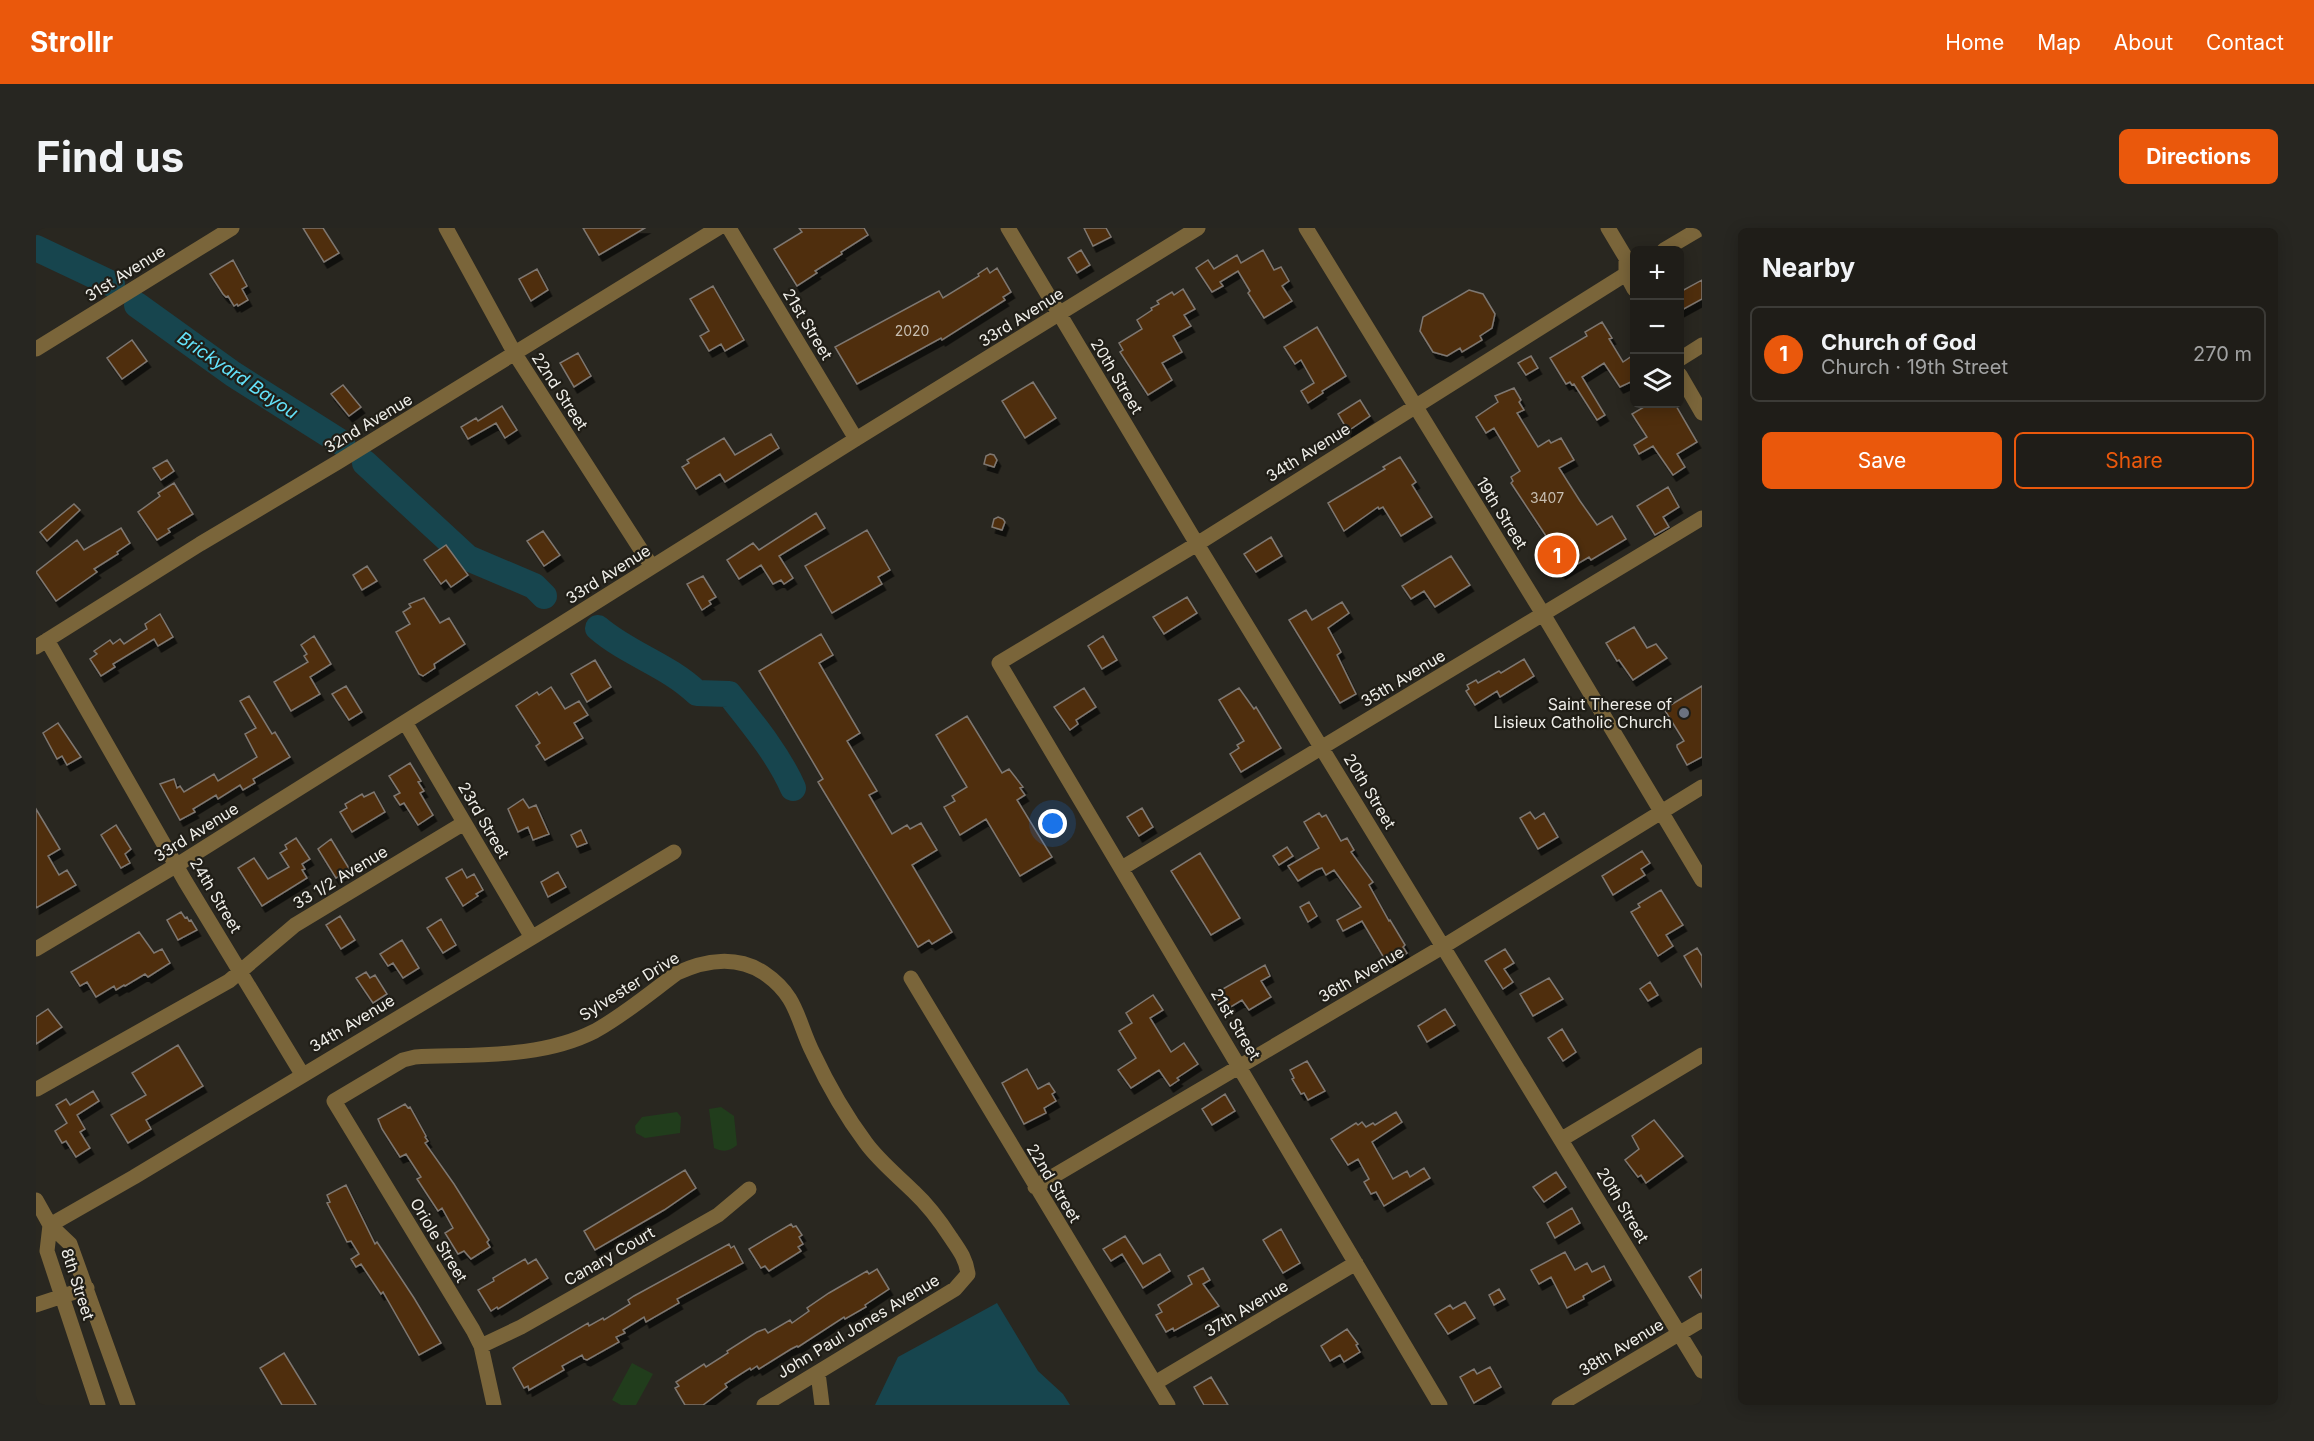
<!DOCTYPE html>
<meta charset="utf-8">
<style>
body{margin:0;font-family:Inter,sans-serif;background:#272621;color:#f1f3f6}
.controls{position:absolute;right:18px;top:18px;display:grid;overflow:hidden;border-radius:9px;box-shadow:0 3px 15px #0003}
.controls button{width:54px;height:54px;display:grid;place-items:center;padding:0;border:0;border-bottom:2px solid #3c3b37;background:#1f1d18;color:#f1f3f6;font:30px sans-serif}
.you{position:absolute;left:1017px;top:596px;width:21px;height:21px;margin:-15px;border:4px solid #fff;border-radius:50%;background:#1a73e8;box-shadow:0 0 0 9px #1a73e833}
.badge{display:grid;place-items:center;width:39px;height:39px;border-radius:50%;background:#ea580c;color:#fff;font-size:20px;font-weight:700}
.pin{position:absolute;translate:-50% -50%;border:3px solid #fff;box-shadow:0 2px 6px #0006}
.list{margin:0;padding:0;list-style:none}
h2{display:flex;justify-content:space-between;align-items:center;height:78px;margin:0;padding:0 24px;font-size:26px}
h2 small{font-size:20px;font-weight:400;color:#a1a2a2}
.list li{display:grid;grid-template-columns:39px 1fr auto;gap:18px;align-items:center;box-sizing:border-box;height:96px;margin:0 12px 12px;padding:0 12px;border:2px solid #3c3b37;border-radius:9px}
.list b{display:block;font-size:22px;white-space:nowrap}
.list p{margin:0;font-size:20px;white-space:nowrap;color:#a1a2a2}
.list em{font-size:20px;font-style:normal;color:#a1a2a2}
.actions{display:flex;gap:12px;padding:18px 24px}
.actions a{flex:1;padding:14px 0;border:2px solid #ea580c;border-radius:9px;text-align:center;font-size:21px;color:#ea580c}
.actions .main{background:#ea580c;color:#fff}
.icon{flex:none;width:33px;height:33px;fill:none;stroke:currentColor;stroke-width:2;stroke-linecap:round;stroke-linejoin:round}
.map{position:relative;flex:none;width:1666px;height:1177px;overflow:hidden;border-radius:9px}
header{display:flex;align-items:center;gap:36px;box-sizing:border-box;height:84px;padding:0 30px;background:#ea580c;color:#fff}
header strong{font-size:28px}
nav{display:flex;gap:33px;margin-inline-start:auto;font-size:21px}
.intro{display:flex;align-items:center;justify-content:space-between;box-sizing:border-box;height:144px;padding:0 36px}
h1{margin:0;font-size:42px}
.button{padding:15px 27px;border-radius:9px;background:#ea580c;color:#fff;font-size:21px;font-weight:700}
main{display:flex;gap:36px;padding:0 36px}
aside{flex:1;background:#1f1d18;border-radius:9px;box-shadow:0 3px 15px #0003}
.map>svg:first-child{display:block}
.green{fill:#213d1c}
.water{fill:#17454e}
.lines{fill:none;stroke-linecap:round;stroke-linejoin:round}
.river{stroke:#17454e;stroke-width:26}
.building{fill:#502e0a;stroke:#7e7771;stroke-width:1.5;filter:url(#shadow)}
.minor{stroke:#7a653a;stroke-width:15}
.worship-dot{fill:#6b7280;stroke:#201e17;stroke-width:2}
.labels{text-anchor:middle;dominant-baseline:central;stroke-width:4.5;stroke-linejoin:round;paint-order:stroke}
.number-label{font-size:14px;fill:#c7beb1}
.street-label{font-size:16px;fill:#efeee9;stroke:#201e17}
.poi-label{font-size:16px;fill:#efeee9;stroke:#201e17;text-anchor:end}
.water-label{font-size:18px;font-style:italic;fill:#63e2fa;stroke:#201e17}
</style>
<header>
<strong>Strollr</strong>
<nav><a>Home</a><a>Map</a><a>About</a><a>Contact</a></nav>
</header>
<div class="intro"><h1>Find us</h1><a class="button">Directions</a></div>
<main>
<div class="map">
<svg width="1666" height="1177" viewBox="0 0 1666 1177">
<defs>
<filter id="shadow"><feDropShadow dx="3.5" dy="6" stdDeviation="0" flood-color="#0009"/></filter>
</defs>
<rect width="100%" height="100%" fill="#292720"/>
<path class="green" d="M685,879L698,888L701,917C693,924 687,924 678,920L673,881Z
M641,884L645,889L644,905L609,910L600,905L599,898L606,889Z
M596,1135L617,1146L600,1177H585L576,1172Z"/>
<path class="water" d="M961,1075L1002,1143L1027,1166L1034,1177H839L862,1129Z"/>
<g class="lines">
<path class="river" d="M0,20L76,56
M101,77L197,146L306,215
M329,235L432,330L498,358L508,368
M562,400C592,426 632,437 661,465L693,466C716,495 742,526 757,560"/>
</g>
<path class="building" d="M267,0H287L303,25L288,34Z
M547,0H609L563,27Z
M763,0H828L832,7L805,24L806,26L779,43L781,45L761,58L738,21L766,4Z
M1048,0H1070L1075,9L1057,18Z
M1045,22L1054,37L1041,45L1032,30Z
M1227,22L1238,42L1245,39L1253,53L1246,58L1256,73L1228,90L1212,65L1214,63L1202,43L1184,54L1187,58L1176,64L1160,40L1172,32L1178,41L1201,27L1205,35Z
M197,32L211,58L206,61L212,72L202,78L201,76L198,78L192,68L190,69L187,66L174,46Z
M951,40L954,45L961,40L975,64L967,69L969,72L906,112L905,110L821,156L799,119L903,63L907,70L943,48L942,46Z
M501,41L512,62L495,73L483,51Z
M1666,52V71L1644,83V64Z
M677,58L708,112L689,123L685,116L673,123L664,108L673,103L654,71Z
M1147,61L1159,81L1148,87L1155,98L1137,108L1146,124L1126,135L1136,152L1112,167L1084,124L1087,122L1083,115L1106,101L1101,92L1116,82L1115,80L1123,76L1121,73L1136,64L1138,67Z
M1433,62L1447,66L1459,86L1456,100L1444,108L1446,112L1426,124L1424,120L1411,128L1397,124L1384,103L1387,89Z
M1566,94L1576,110L1573,111L1587,134L1599,126V152L1584,159L1568,135L1546,149L1569,187L1561,192L1538,156L1536,157L1534,154L1530,156L1514,130L1551,108L1549,104Z
M1281,99L1310,148L1286,163L1287,165L1272,175L1265,163L1278,155L1265,132L1259,136L1248,119Z
M96,112L111,133L86,151L71,130Z
M542,125L555,148L538,159L524,135Z
M1495,128L1502,140L1490,147L1482,135Z
M997,154L1020,190L989,210L966,173Z
M307,157L325,179L313,188L295,166Z
M1478,160L1485,172L1483,174L1488,182L1481,185L1502,219L1513,212L1515,215L1525,210L1538,232L1523,240L1544,273L1561,297L1576,288L1590,311L1555,332L1553,329L1526,345L1516,329L1522,326L1475,255L1477,253L1475,249L1484,243L1458,200L1450,205L1440,189L1462,174L1459,168Z
M1324,172L1334,188L1312,203L1302,186Z
M1613,176H1639L1661,214L1641,226L1649,239L1637,247L1617,218L1603,226L1598,217L1611,209L1596,186Z
M466,178L481,202L469,210L460,195L432,211L425,199L440,190L442,193Z
M735,206L743,220L689,254L684,246L660,261L646,239L653,235L651,232L688,210L699,227Z
M954,226L958,227L961,232L958,239L948,236L950,228Z
M1364,229L1380,254L1376,257L1396,289L1365,308L1347,279L1343,281L1342,279L1308,303L1292,275L1349,241L1347,239Z
M131,232L138,243L125,252L117,240Z
M138,255L157,286L132,301L134,304L121,312L102,284L124,268L122,265Z
M1632,259L1643,279L1627,289L1633,299L1619,307L1601,278Z
M38,276L44,282L11,313L4,304Z
M780,285L789,300L743,328L757,350L748,356L745,352L737,356L725,337L703,351L691,332L717,315L723,322Z
M962,289L967,291L969,294L966,302L956,299L958,291Z
M85,300L94,315L81,324L82,326L58,341L61,344L20,373L0,344L41,312L48,322Z
M831,302L854,342L842,349L846,356L796,385L769,338Z
M507,303L524,327L508,338L491,313Z
M1235,309L1246,328L1220,344L1208,326Z
M410,317L432,347L415,359L410,352L405,356L388,332Z
M1415,328L1434,357L1399,379L1388,363L1375,371L1366,358Z
M331,338L341,353L326,362L317,347Z
M667,348L680,369L673,373L675,376L666,382L651,356Z
M1151,369L1161,385L1128,406L1117,389Z
M388,370L404,395L413,390L429,416L398,436L399,440L387,448L383,446L360,404L374,396L367,384L375,379L373,376Z
M1306,374L1313,385L1292,400L1305,424L1301,427L1320,466L1304,475L1253,392L1270,382L1276,392Z
M124,386L137,409L122,418L118,411L77,436L79,439L65,448L54,431L61,426L58,423L74,412L77,416L84,411L88,416L111,401L109,396Z
M1598,399L1611,420L1620,416L1631,430L1597,452L1583,432L1581,433L1570,415Z
M785,406L797,427L783,435L824,505L811,513L841,563L833,567L856,606L871,597L874,601L885,595L901,622L876,637L916,704L896,716L893,712L882,719L782,554L787,551L723,443Z
M278,408L295,436L274,449L284,466L255,483L238,454L272,434L268,428L271,426L265,417Z
M1067,408L1081,432L1066,441L1052,418Z
M1488,431L1498,448L1464,469L1461,463L1439,477L1430,463L1433,461L1431,457L1440,452L1442,455L1463,443L1465,445Z
M559,432L575,459L551,474L535,446Z
M310,458L326,484L313,492L296,466Z
M1666,458V529L1651,537L1641,519V517L1648,513L1628,481Z
M515,459L529,481L543,473L552,487L538,495L547,510L509,532L500,518L504,515L480,478L501,464L503,467Z
M1048,460L1060,479L1040,492L1042,496L1034,502L1018,479Z
M1203,460L1218,481L1220,479L1245,520L1205,544L1194,526L1203,520L1201,517L1208,513L1183,472Z
M213,468L236,506L239,504L254,529L217,551L219,555L207,562L204,557L182,571L180,567L157,581L159,584L144,592L124,556L138,551L141,560L144,558L148,564L178,546L182,553L221,529L209,506L220,500L204,473Z
M931,488L966,545L973,541L987,559L984,560L989,567L981,572L1016,629L984,648L950,591L924,607L908,579L919,573L916,568L931,559L900,507Z
M22,495L45,529L31,537L26,528L21,531L7,505Z
M374,535L385,553L382,554L388,563L384,565L397,587L382,597L368,575L364,577L358,568L364,565L353,548Z
M338,564L349,584L316,604L304,584L311,580L309,576L326,566L328,569Z
M487,571L493,580L500,577L513,606L497,612L492,599L482,604L472,581Z
M1106,580L1117,599L1103,608L1091,589Z
M0,581L24,621L12,628L23,647L31,642L40,657L0,680Z
M1494,584L1499,591L1508,585L1522,609L1502,621L1484,590Z
M1283,585L1286,589L1290,587L1305,613L1311,610L1318,622L1315,624L1337,654L1333,657L1353,693L1354,692L1369,717L1367,719L1371,725L1356,735L1351,728L1348,730L1326,693L1307,703L1301,692L1325,679L1298,642L1290,647L1286,640L1280,642L1262,653L1252,638L1283,620L1268,594Z
M80,597L95,621L89,626L94,635L85,640L65,607Z
M545,602L551,615L541,619L535,607Z
M260,610L274,631L266,636L269,641L266,642L271,650L226,678L202,640L218,630L232,651L253,639L244,625L251,621L249,617Z
M295,611L314,642L300,650L282,621Z
M1251,619L1257,628L1243,637L1237,628Z
M1606,623L1614,635L1605,641L1609,647L1577,667L1566,648Z
M1164,625L1204,690L1175,707L1135,643Z
M426,641L431,650L438,646L447,662L440,666L442,668L427,678L410,650Z
M522,644L530,659L512,669L505,654Z
M1625,662L1647,697L1630,707L1637,718L1622,728L1595,684L1604,679L1602,676Z
M1273,674L1281,688L1272,694L1264,679Z
M145,684L149,690L151,689L153,693L155,692L161,702L142,712L131,692Z
M304,688L319,712L305,721L290,697Z
M405,691L420,717L407,725L391,700Z
M103,704L118,725L126,721L134,735L112,749L109,746L89,758L88,757L80,762L78,758L60,769L51,754L44,758L35,744Z
M366,712L383,740L367,750L357,735L352,738L344,726Z
M1661,720L1666,728V759L1648,728Z
M1469,721L1478,735L1468,741L1477,754L1467,761L1449,733Z
M1229,737L1234,748L1225,753L1235,769L1213,782L1206,772L1188,783L1178,766Z
M330,744L334,750L339,747L351,766L337,775L320,750Z
M1513,750L1527,771L1497,788L1484,766Z
M1614,754L1622,767L1612,773L1604,761Z
M1117,767L1127,782L1114,790L1135,824L1148,815L1162,836L1141,850L1143,852L1134,858L1123,842L1095,860L1082,842L1100,830L1083,803L1096,795L1090,785Z
M12,781L26,799L0,816V789Z
M1409,781L1419,797L1391,814L1382,798Z
M1526,801L1540,824L1527,833L1512,810Z
M142,817L167,858L110,892L115,901L92,915L75,887L110,867L96,845Z
M1271,833L1289,863L1272,872L1268,865L1265,866L1256,851L1258,850L1254,842Z
M991,841L1002,861L1013,855L1019,864L1016,866L1020,873L1008,880L1010,885L988,896L966,855Z
M57,863L63,873L41,887L49,901L44,904L54,920L40,929L30,913L26,915L19,903L31,895L20,877L30,871L34,877Z
M1189,866L1199,883L1176,897L1166,881Z
M369,876L372,880L374,879L390,908L389,909L392,913L389,915L418,956L453,1012L451,1014L454,1019L435,1031L428,1023L422,1026L409,1005L417,1000L406,980L402,983L381,951L385,949L370,926L364,929L346,901L342,891Z
M1360,884L1366,894L1336,914L1357,951L1371,943L1374,949L1388,940L1394,950L1348,978L1340,964L1335,966L1328,954L1333,951L1322,931L1312,937L1295,911L1320,895L1322,897L1326,894L1330,899L1337,895L1339,897Z
M1618,892L1647,928L1610,955L1605,947L1602,949L1589,932L1603,921L1596,908Z
M649,942L660,960L628,982L559,1022L548,1003Z
M1520,944L1530,959L1508,974L1497,959Z
M310,957L339,1016L341,1014L378,1070L405,1115L383,1127L347,1064L345,1066L325,1036L320,1039L315,1031L323,1026L315,1013L311,1014L291,975L294,974L291,967Z
M1536,980L1544,995L1519,1010L1511,995Z
M755,996L757,999L760,998L766,1007L763,1009L767,1016L762,1019L765,1023L733,1043L729,1038L725,1040L713,1021Z
M1245,1001L1264,1035L1247,1045L1227,1012Z
M1089,1008L1107,1036L1124,1026L1134,1043L1107,1060L1086,1026L1075,1033L1067,1021Z
M693,1016L695,1020L698,1018L707,1035L641,1071L643,1075L610,1094L608,1089L587,1102L589,1105L580,1109L583,1114L551,1132L548,1131L546,1127L526,1138L528,1142L493,1162L492,1158L488,1160L477,1140L482,1136L552,1095L553,1098L567,1090L568,1092L594,1076L592,1072L598,1068Z
M1529,1024L1539,1042L1551,1035L1556,1044L1568,1038L1575,1052L1547,1068L1548,1071L1531,1080L1515,1049L1503,1056L1495,1042Z
M489,1031L492,1036L500,1031L512,1050L462,1081L461,1079L455,1083L442,1062L458,1053L457,1050Z
M1167,1040L1174,1052L1167,1056L1183,1078L1138,1103L1137,1100L1130,1104L1120,1087L1126,1084L1122,1077L1156,1056L1152,1048Z
M841,1041L853,1061L829,1077L830,1079L809,1091L808,1089L762,1119L761,1118L755,1121L723,1141L721,1138L715,1142L714,1140L689,1156L691,1159L667,1177H649L639,1160L643,1158L640,1154L668,1136L670,1139L692,1125L691,1123L721,1104L729,1101L732,1105L754,1092L756,1095L773,1083L771,1080L793,1065L831,1043L833,1046Z
M1666,1041V1070L1653,1049Z
M1463,1061L1469,1071L1458,1077L1453,1067Z
M1429,1074L1439,1090L1412,1106L1399,1086L1414,1077L1417,1081Z
M1311,1101L1322,1116L1320,1117L1324,1124L1308,1134L1304,1127L1294,1133L1285,1118Z
M248,1125L280,1177H246L224,1140Z
M1454,1139L1465,1159L1438,1175L1424,1149L1438,1141L1441,1146Z
M1175,1149L1192,1177H1168L1158,1159Z"/>
<g class="lines">
<path class="minor" d="M410,0L479,126L616,339
M693,0L820,211
M972,0L1161,316L1666,1143
M1270,0L1507,386L1666,652
M1572,0L1590,30V46L1598,61
M1628,22L1665,0
M0,121L196,0
M1644,131L1666,117
M1644,147L1666,185
M11,412L149,653L266,846
M0,419L164,316L302,234L682,0
M369,494L495,708
M1086,640L1666,290
M0,721L141,637L820,211L1162,0
M875,750L1132,1177
M1,861L193,753L259,697L428,595
M1526,911L1666,827
M999,959L1408,718L1666,559
M0,972L14,997L34,1016L92,1177
M14,997L98,949L638,624
M14,997L11,1023L62,1177
M0,1077L51,1060
M445,1118L485,1099L682,987L713,961
M782,1145L786,1177
M1119,1155L1320,1035
M458,1177L445,1118L437,1102L298,873L367,832L379,829C438,826 504,831 559,803C588,787 614,765 641,745C669,732 701,727 728,745C762,768 761,793 777,825C792,857 809,887 830,915C844,934 862,948 878,964C893,978 904,993 915,1010C924,1023 930,1031 932,1046L919,1061L728,1177
M1404,1177L963,435L1161,316L1598,41
M1523,1177L1666,1092"/>
</g>
<circle class="worship-dot" cx="1648" cy="485" r="6"/>
<g class="labels">
<g class="number-label">
<text x="876" y="102">2020</text>
<text x="1511" y="269">3407</text>
</g>
<g class="street-label">
<text transform="translate(89 45) rotate(-32)">31st Avenue</text>
<text transform="translate(985 89) rotate(-32)">33rd Avenue</text>
<text transform="translate(772 96) rotate(59)">21st Street</text>
<text transform="translate(1081 148) rotate(59)">20th Street</text>
<text transform="translate(524 163) rotate(57)">22nd Street</text>
<text transform="translate(332 195) rotate(-31)">32nd Avenue</text>
<text transform="translate(1272 224) rotate(-32)">34th Avenue</text>
<text transform="translate(1466 285) rotate(58)">19th Street</text>
<text transform="translate(572 346) rotate(-32)">33rd Avenue</text>
<text transform="translate(1367 450) rotate(-31)">35th Avenue</text>
<text transform="translate(1334 563) rotate(59)">20th Street</text>
<text transform="translate(448 592) rotate(60)">23rd Street</text>
<text transform="translate(160 604) rotate(-32)">33rd Avenue</text>
<text transform="translate(304 649) rotate(-31)">33 1/2 Avenue</text>
<text transform="translate(180 667) rotate(59)">24th Street</text>
<text transform="translate(1325 746) rotate(-30)">36th Avenue</text>
<text transform="translate(593 758) rotate(-32)">Sylvester Drive</text>
<text transform="translate(316 795) rotate(-31)">34th Avenue</text>
<text transform="translate(1200 796) rotate(59)">21st Street</text>
<text transform="translate(1018 955) rotate(59)">22nd Street</text>
<text transform="translate(1587 977) rotate(59)">20th Street</text>
<text transform="translate(403 1012) rotate(59)">Oriole Street</text>
<text transform="translate(573 1028) rotate(-30)">Canary Court</text>
<text transform="translate(42 1056) rotate(72)">8th Street</text>
<text transform="translate(1210 1080) rotate(-31)">37th Avenue</text>
<text transform="translate(822 1098) rotate(-31)">John Paul Jones Avenue</text>
<text transform="translate(1585 1119) rotate(-31)">38th Avenue</text>
</g>
<g class="poi-label">
<text x="1636" y="476">Saint Therese of<tspan x="1636" dy="18">Lisieux Catholic Church</tspan></text>
</g>
<g class="water-label">
<text transform="translate(202 147) rotate(34)">Brickyard Bayou</text>
</g>
</g>
</svg>
<div class="controls">
<button>+</button>
<button>−</button>
<button><svg class="icon" aria-label="layers" viewBox="0 0 24 24"><path d="M12 4l9 5-9 5-9-5zM3 14l9 5 9-5"/></svg></button>
</div>
<div class="you"></div>
<div class="pin badge" style="left:1521px;top:327px">1</div>
</div>
<aside>
<h2>Nearby<small></small></h2>
<ul class="list">
<li><span class="badge">1</span><div><b>Church of God</b><p>Church · 19th Street</p></div><em>270 m</em></li>
</ul>
<div class="actions"><a class="main">Save</a><a>Share</a></div>
</aside>
</main>
